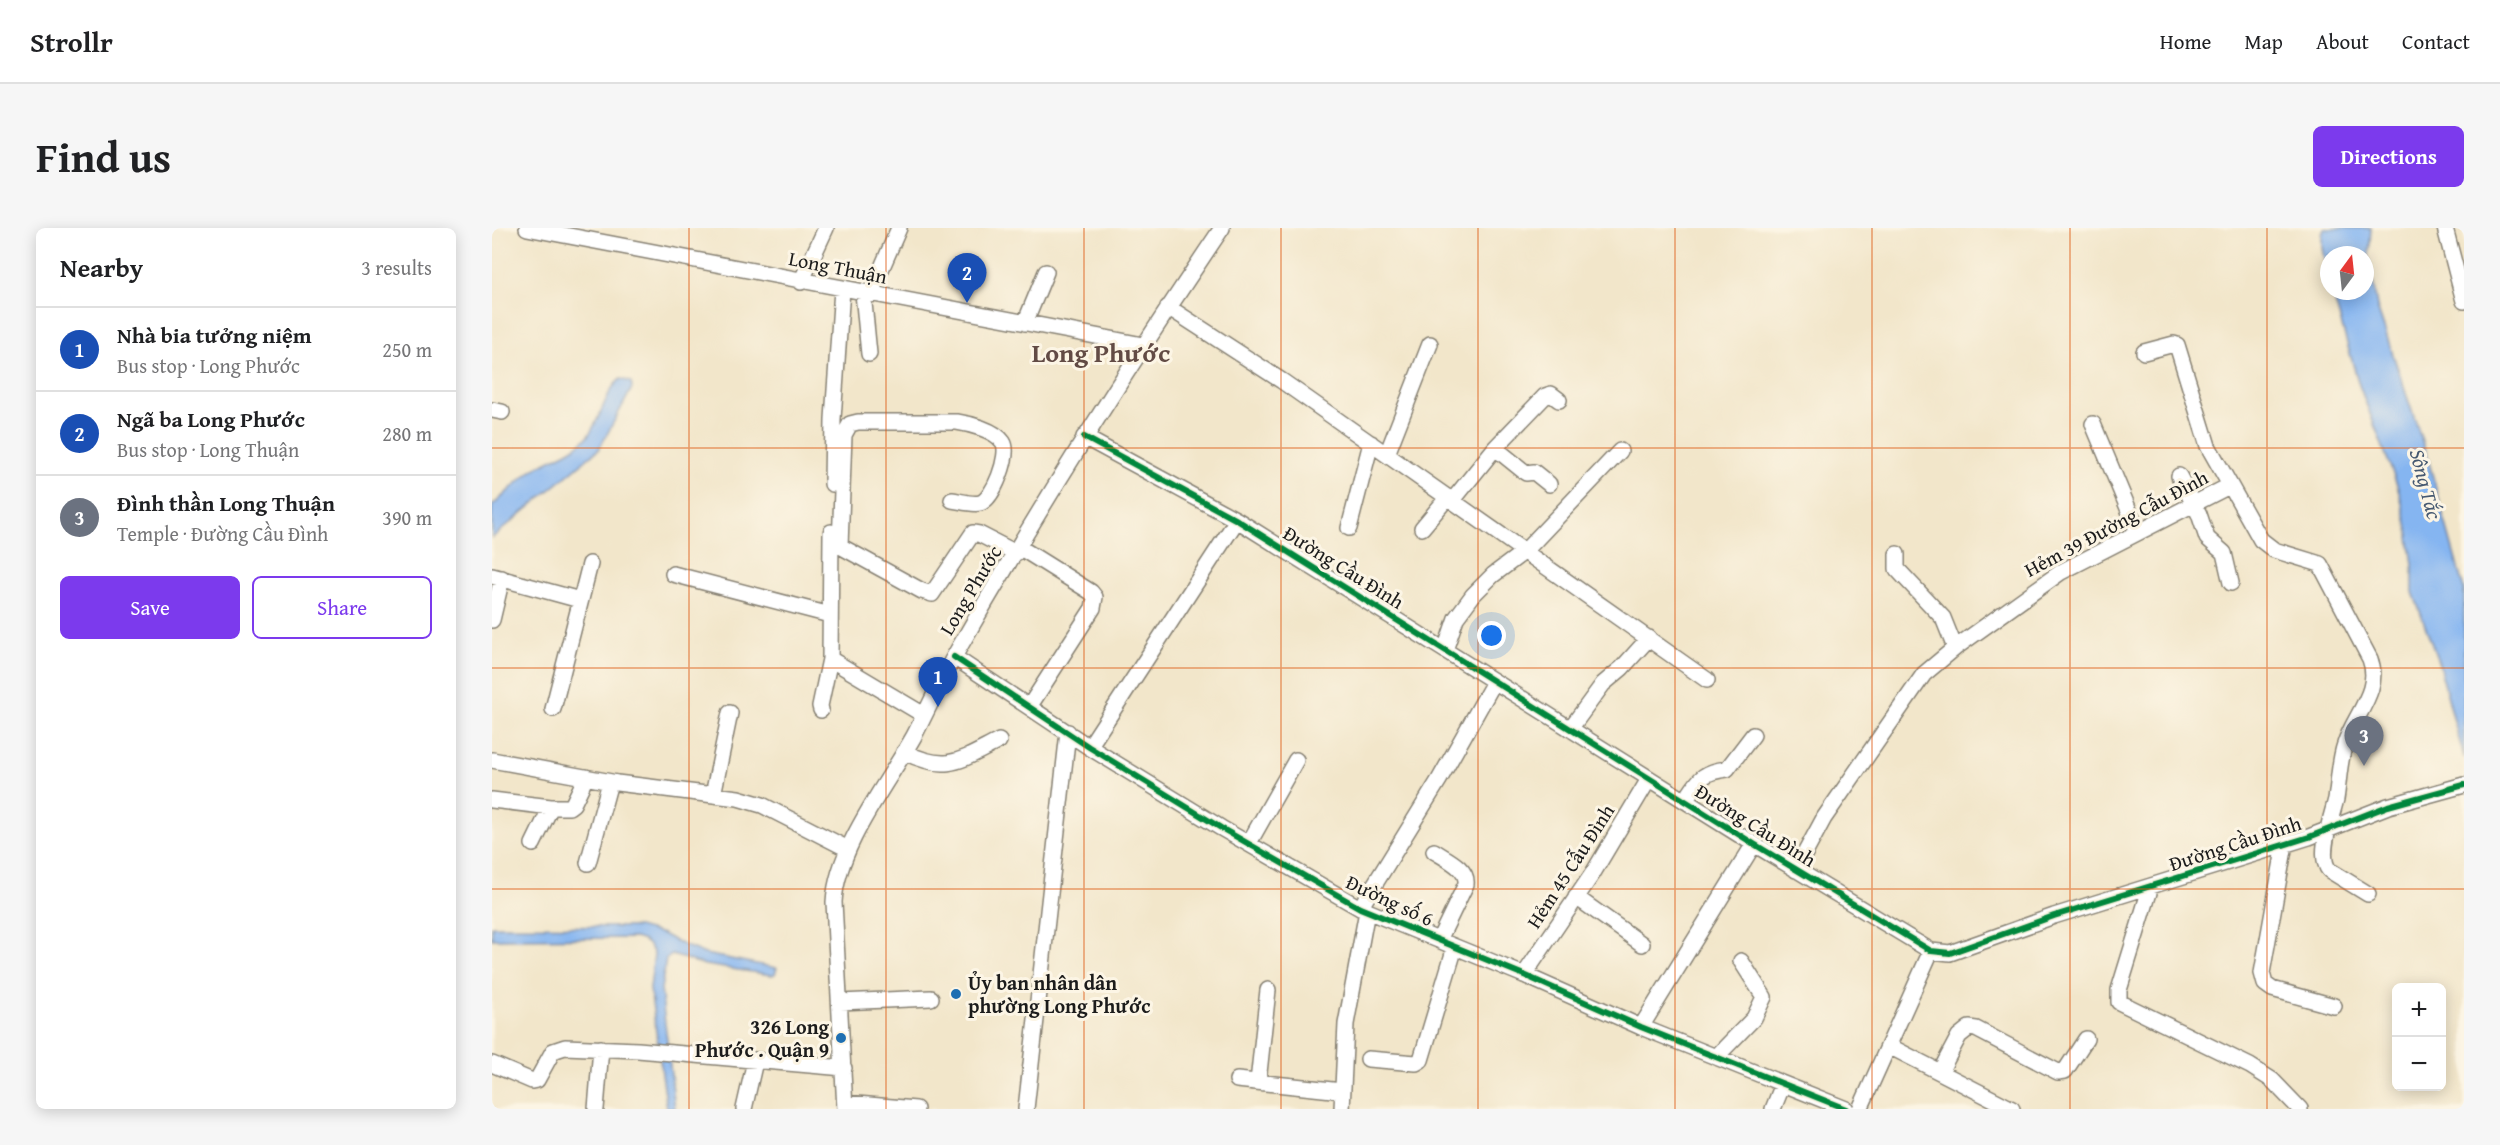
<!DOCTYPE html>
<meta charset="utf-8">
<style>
body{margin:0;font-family:"Gentium Book Plus",serif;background:#f6f6f6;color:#202124}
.controls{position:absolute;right:18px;bottom:18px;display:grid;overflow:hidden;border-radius:9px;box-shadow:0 3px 15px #0003}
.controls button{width:54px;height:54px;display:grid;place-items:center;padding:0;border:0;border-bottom:2px solid #e0e0e0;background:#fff;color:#202124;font:30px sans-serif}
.compass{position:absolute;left:1828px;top:18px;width:54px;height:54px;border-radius:50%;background:#fff;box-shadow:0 3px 15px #0003;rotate:15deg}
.you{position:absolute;left:1000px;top:408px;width:21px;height:21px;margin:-15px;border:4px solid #fff;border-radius:50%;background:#1a73e8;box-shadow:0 0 0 9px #1a73e833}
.badge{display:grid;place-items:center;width:39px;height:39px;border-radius:50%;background:#7c3aed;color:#fff;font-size:20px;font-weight:700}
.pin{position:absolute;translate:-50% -50px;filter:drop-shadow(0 2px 3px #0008)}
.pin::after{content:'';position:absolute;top:32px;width:21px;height:18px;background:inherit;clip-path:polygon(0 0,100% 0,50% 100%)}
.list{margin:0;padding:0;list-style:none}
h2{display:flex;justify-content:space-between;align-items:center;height:78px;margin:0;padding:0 24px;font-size:26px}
h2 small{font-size:20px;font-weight:400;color:#757577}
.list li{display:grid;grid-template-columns:39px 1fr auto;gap:18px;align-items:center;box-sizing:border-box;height:84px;padding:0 24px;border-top:2px solid #e0e0e0}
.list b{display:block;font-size:22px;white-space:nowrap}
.list p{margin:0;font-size:20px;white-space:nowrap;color:#757577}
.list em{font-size:20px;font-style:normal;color:#757577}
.actions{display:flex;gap:12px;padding:18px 24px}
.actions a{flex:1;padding:14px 0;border:2px solid #7c3aed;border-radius:9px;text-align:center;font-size:21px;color:#7c3aed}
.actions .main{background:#7c3aed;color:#fff}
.map{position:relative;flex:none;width:1972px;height:881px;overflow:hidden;border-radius:9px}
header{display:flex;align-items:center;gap:36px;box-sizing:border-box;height:84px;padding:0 30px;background:#fff;border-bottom:2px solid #e0e0e0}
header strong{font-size:28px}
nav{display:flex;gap:33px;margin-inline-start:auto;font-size:21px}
.intro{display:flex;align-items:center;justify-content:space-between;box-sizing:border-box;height:144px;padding:0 36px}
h1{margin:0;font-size:42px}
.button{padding:15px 27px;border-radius:9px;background:#7c3aed;color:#fff;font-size:21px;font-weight:700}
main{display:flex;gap:36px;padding:0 36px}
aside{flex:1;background:#fff;border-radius:9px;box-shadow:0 3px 15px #0003}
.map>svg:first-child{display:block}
.water{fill:#85b5f1;stroke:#506886;stroke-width:1.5}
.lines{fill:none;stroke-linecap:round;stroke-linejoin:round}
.minor-casing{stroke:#878173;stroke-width:18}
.minor{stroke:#fff;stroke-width:15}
.cycleway-casing{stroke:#fcf5e5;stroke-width:10}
.cycleway{stroke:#00873e;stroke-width:6}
.grid{fill:none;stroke:#de560d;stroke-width:1.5;stroke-opacity:0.55}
.poi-dot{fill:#1f6fb2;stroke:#fcf5e5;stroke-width:2}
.labels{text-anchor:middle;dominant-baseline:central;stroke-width:6;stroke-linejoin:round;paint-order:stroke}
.street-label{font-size:20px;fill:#1c1c1c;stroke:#fcf5e5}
.poi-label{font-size:20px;font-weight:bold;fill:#1c1c1c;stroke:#fcf5e5;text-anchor:start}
.water-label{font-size:21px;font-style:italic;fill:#465971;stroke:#fcf5e5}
.district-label{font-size:26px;font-weight:bold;fill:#624b45;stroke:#fcf5e5}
</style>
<header>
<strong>Strollr</strong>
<nav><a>Home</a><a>Map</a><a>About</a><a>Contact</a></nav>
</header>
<div class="intro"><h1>Find us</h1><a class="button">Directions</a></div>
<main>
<aside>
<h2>Nearby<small>3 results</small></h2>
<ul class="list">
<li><span class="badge" style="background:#1a4fb4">1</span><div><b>Nhà bia tưởng niệm</b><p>Bus stop · Long Phước</p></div><em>250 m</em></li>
<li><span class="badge" style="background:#1a4fb4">2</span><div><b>Ngã ba Long Phước</b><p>Bus stop · Long Thuận</p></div><em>280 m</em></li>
<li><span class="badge" style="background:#6b7280">3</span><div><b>Đình thần Long Thuận</b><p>Temple · Đường Cầu Đình</p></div><em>390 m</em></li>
</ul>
<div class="actions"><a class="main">Save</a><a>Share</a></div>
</aside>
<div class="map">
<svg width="1972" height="881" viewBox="0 0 1972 881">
<rect width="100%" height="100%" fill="#fcf5e5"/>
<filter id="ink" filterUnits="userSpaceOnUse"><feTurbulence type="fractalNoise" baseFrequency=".0167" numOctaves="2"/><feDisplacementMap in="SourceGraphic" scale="12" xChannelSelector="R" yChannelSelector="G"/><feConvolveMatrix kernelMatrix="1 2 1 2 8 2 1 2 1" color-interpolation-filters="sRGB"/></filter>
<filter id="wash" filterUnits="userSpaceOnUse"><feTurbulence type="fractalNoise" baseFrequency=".008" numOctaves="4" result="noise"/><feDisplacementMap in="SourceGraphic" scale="24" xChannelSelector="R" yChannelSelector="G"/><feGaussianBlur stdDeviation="1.35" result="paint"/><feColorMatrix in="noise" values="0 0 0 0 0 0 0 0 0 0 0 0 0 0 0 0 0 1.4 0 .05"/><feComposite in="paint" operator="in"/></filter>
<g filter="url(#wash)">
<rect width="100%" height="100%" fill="#f2e6ca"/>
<path class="water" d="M1832,0H1879L1877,28L1885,79L1936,231L1972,362V530L1947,436L1921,364V336L1915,295L1905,256L1867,157L1840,63H1873V27H1837V51C1834,36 1826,15 1832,0Z
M129,151L139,154L140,160L107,221L0,310V278C15,265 29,249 46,239C62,229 81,224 94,210C108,195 114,160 129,151Z
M0,698L146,699L171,706L189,716L213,726L285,740L283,746L280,747L213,737L180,727L174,731L169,761L183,881H175L158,761L162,726L158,718L152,713L143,710L0,711Z"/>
</g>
<g filter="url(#ink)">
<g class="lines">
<defs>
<path id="minor" d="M35,0L651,117
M1953,0L1972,73
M309,54L334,0
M371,65L377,126
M378,67L407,0
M676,79L790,153L1215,452
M533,95L554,44
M1652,124L1682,116L1685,117L1716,218L1769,312L1782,322L1828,336L1878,431C1890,462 1862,487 1853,516C1847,533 1847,553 1844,571C1840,588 1825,628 1837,642L1876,666
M0,182L10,184
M1601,196L1646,304
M592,209L745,292L1262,616L1439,723L1458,725L1562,688L1817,609L1896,578L1972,557
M1003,220L1034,245L1042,244L1057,256
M895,226L938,116
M1687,248L1707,286L1715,310L1732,325L1739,355
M340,256L341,191L350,61
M460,272C468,273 480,277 488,275C501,272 519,226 511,214C503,202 478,196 465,194H366L358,196L352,207L348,318L430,363L440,366L481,305L487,306L524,325
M961,272L1003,220L1053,168L1059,166L1067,172
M857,300L879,215
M930,300L956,269
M527,319L599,364L603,369L601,380L537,479
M1405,326V341L1451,390L1463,420
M181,346L338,387
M0,348L88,372
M0,392L10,350
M953,422L964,390L981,367L1001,347L1033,323L1128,223
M462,429L597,519L729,600L868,680L1032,747L1149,799L1354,881
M338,431L432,487
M61,481L98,336
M329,482L328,478L338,431L339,304
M1078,501L1111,456L1130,440L1157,410
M597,519L745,292
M412,524C456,545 467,533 507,513
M0,532L125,555L246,570L270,577L356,621
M221,567L238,485
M0,572L59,579
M1193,573C1207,552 1209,544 1235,541L1261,507
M757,615L804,532
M41,616L59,579H77L81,576L94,549
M1793,616L1770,745L1773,756L1780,761L1842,778
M942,623C954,631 976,640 974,656L947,712
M96,635L118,554
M1304,642L1332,590L1432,446L1463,420L1569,344L1737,258
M1659,658L1627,762V774L1758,838L1780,852L1808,881
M1084,669L1150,716
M868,680L947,552L1002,454
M1032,747L1101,645L1157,551
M348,774L439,770
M1149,799L1262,616
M1397,818L1520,881
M1224,829L1262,790L1272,769L1249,733
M876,831L924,835L929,832L963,719
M0,836L40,853L45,852L61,823L73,819L146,822L352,840
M1448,844L1467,808L1477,800L1484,801L1566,844L1573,843L1594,811
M745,852L850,863
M766,854L776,762
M353,875L424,881
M104,881L109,820
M252,881L263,833
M353,881L342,674C345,619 395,556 422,508C436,481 448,454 463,427C546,281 636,139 730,0
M534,881L576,504
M850,881L854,796L875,683
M1281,881L1291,856
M1368,881L1439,723"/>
</defs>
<use href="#minor" class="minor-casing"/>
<use href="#minor" class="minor"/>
<defs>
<path id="cycleway" d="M592,209L745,292L1262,616L1439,723L1458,725L1562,688L1817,609L1896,578L1972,557
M462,429L597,519L729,600L868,680L1032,747L1149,799L1354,881"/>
</defs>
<use href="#cycleway" class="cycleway-casing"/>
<use href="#cycleway" class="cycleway"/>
</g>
</g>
<path class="grid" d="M197,0V881M394,0V881M592,0V881M789,0V881M986,0V881M1183,0V881M1380,0V881M1578,0V881M1775,0V881M0,220H1972M0,440H1972M0,661H1972"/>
<g class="poi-dot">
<circle cx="464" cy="766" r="6"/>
<circle cx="349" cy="810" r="6"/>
</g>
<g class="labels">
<g class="street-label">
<text transform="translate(346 39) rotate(11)">Long Thuận</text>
<text transform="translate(1624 295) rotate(-28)">Hẻm 39 Đường Cẫu Đình</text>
<text transform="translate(852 339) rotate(32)">Đường Cầu Đình</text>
<text transform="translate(478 362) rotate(-59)">Long Phước</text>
<text transform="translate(1264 597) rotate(32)">Đường Cầu Đình</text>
<text transform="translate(1743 615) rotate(-18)">Đường Cầu Đình</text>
<text transform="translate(1078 638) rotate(-57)">Hẻm 45 Cẫu Đình</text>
<text transform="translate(898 672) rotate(25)">Đường số 6</text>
</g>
<g class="poi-label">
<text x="476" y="754">Ủy ban nhân dân<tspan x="476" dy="23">phường Long Phước</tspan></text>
<text x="337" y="798" text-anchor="end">326 Long<tspan x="337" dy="23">Phước . Quận 9</tspan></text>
</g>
<g class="water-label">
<text transform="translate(1934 256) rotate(75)">Sông Tắc</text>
</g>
<g class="district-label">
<text x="609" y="124">Long Phước</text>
</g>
</g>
</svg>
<div class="controls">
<button>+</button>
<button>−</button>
</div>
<svg class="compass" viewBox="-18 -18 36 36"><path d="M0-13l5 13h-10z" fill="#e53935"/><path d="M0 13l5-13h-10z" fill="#757577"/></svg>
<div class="you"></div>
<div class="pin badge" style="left:446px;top:479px;background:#1a4fb4">1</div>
<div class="pin badge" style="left:475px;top:75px;background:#1a4fb4">2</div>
<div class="pin badge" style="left:1872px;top:538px;background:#6b7280">3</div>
</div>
</main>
